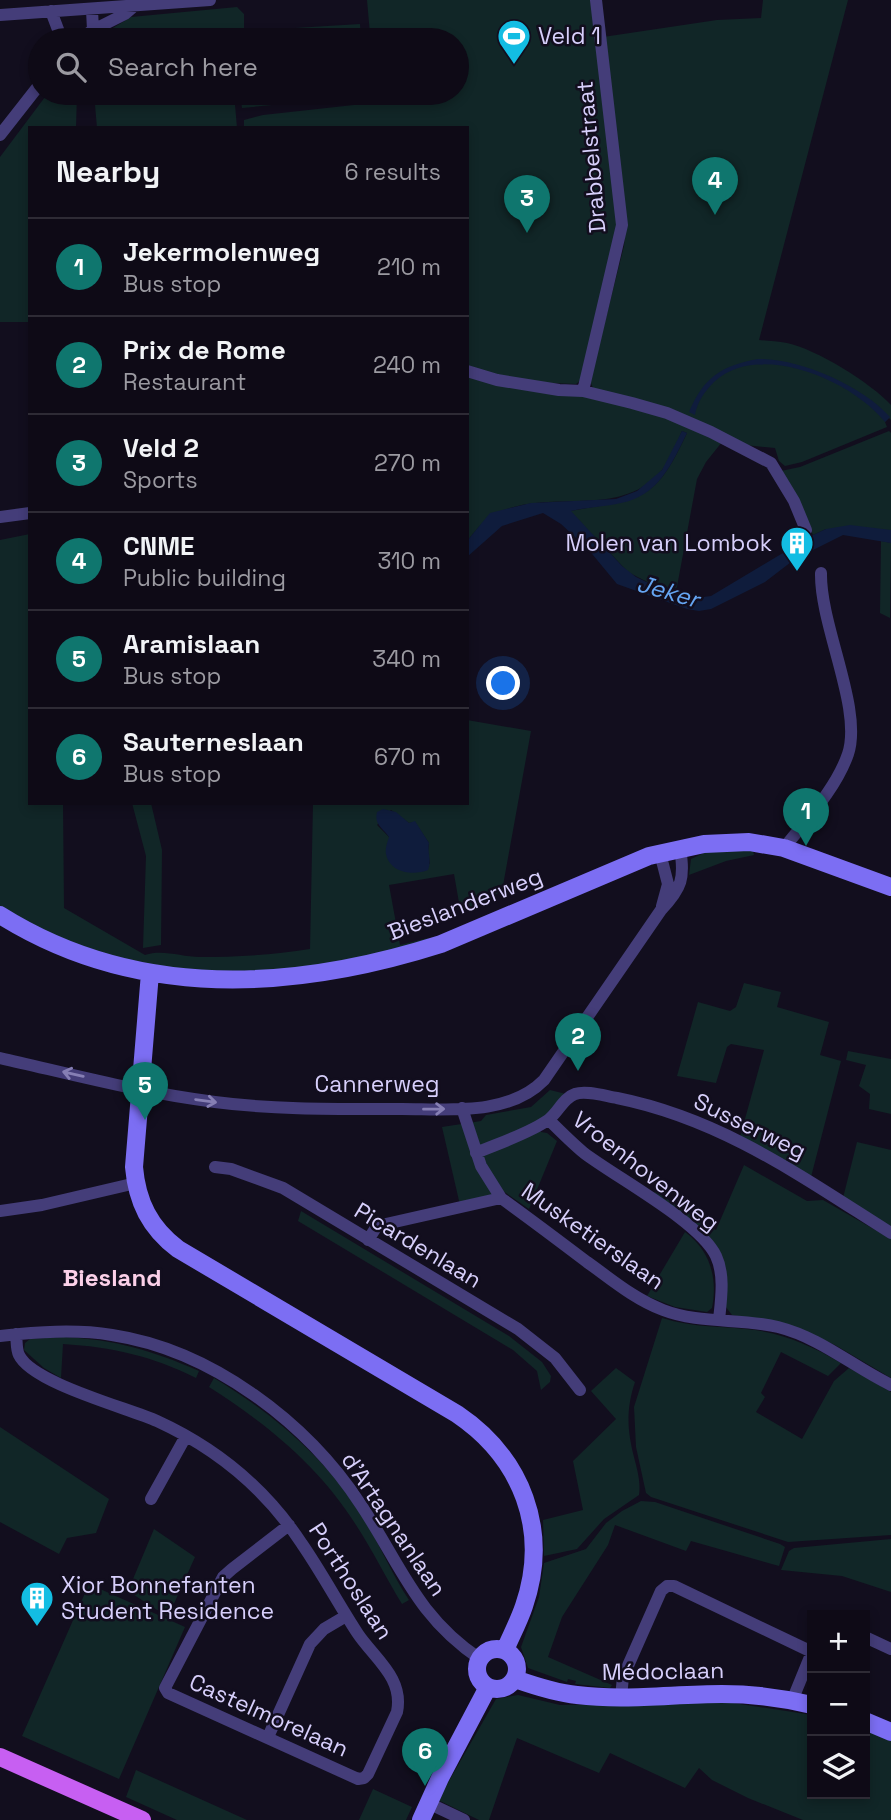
<!DOCTYPE html>
<meta charset="utf-8">
<style>
body{margin:0;font-family:"Space Grotesk",sans-serif;background:#1c1823;color:#f1f3f6}
.controls{position:absolute;right:21px;bottom:21px;display:grid;overflow:hidden;border-radius:0px;box-shadow:0 4px 10px #0003}
.controls button{width:63px;height:63px;display:grid;place-items:center;padding:0;border:0;border-bottom:2px solid #2e2b35;background:#0e0a16;color:#f1f3f6;font:35px sans-serif}
.you{position:absolute;left:504px;top:684px;width:24px;height:24px;margin:-18px;border:5px solid #fff;border-radius:50%;background:#1a73e8;box-shadow:0 0 0 10px #1a73e833}
.badge{display:grid;place-items:center;width:46px;height:46px;border-radius:50%;background:#0f766e;color:#fff;font-size:23px;font-weight:700}
.pin{position:absolute;translate:-50% -58px;filter:drop-shadow(0 2px 4px #0008)}
.pin::after{content:'';position:absolute;top:37px;width:24px;height:21px;background:inherit;clip-path:polygon(0 0,100% 0,50% 100%)}
.list{margin:0;padding:0;list-style:none}
h2{display:flex;justify-content:space-between;align-items:center;height:91px;margin:0;padding:0 28px;font-size:30px}
h2 small{font-size:23px;font-weight:400;color:#9b9aa1}
.list li{display:grid;grid-template-columns:46px 1fr auto;gap:21px;align-items:center;box-sizing:border-box;height:98px;padding:0 28px;border-top:2px solid #2e2b35}
.list b{display:block;font-size:26px;white-space:nowrap}
.list p{margin:0;font-size:23px;white-space:nowrap;color:#9b9aa1}
.list em{font-size:23px;font-style:normal;color:#9b9aa1}
.icon{flex:none;width:38px;height:38px;fill:none;stroke:currentColor;stroke-width:2;stroke-linecap:round;stroke-linejoin:round}
.map{position:relative;flex:none;width:891px;height:1820px;overflow:hidden}
.search{position:absolute;background:#0e0a16;box-shadow:0 4px 10px #0003;left:28px;top:28px;width:441px;height:77px;display:flex;align-items:center;gap:18px;box-sizing:border-box;padding:0 24px;border-radius:38px;color:#9b9aa1;font-size:26px}
.panel{position:absolute;background:#0e0a16;box-shadow:0 4px 10px #0003;left:28px;top:126px;width:441px;height:679px;border-radius:0px}
.map>svg:first-child{display:block}
.green{fill:#112627;fill-rule:evenodd}
.water{fill:#0f1c3c}
.lines{fill:none;stroke-linecap:round;stroke-linejoin:round}
.street{stroke:#443d79;stroke-width:12}
.secondary{stroke:#7c6ef3;stroke-width:18}
.primary{stroke:#c75ff2;stroke-width:18}
.oneway{stroke:#867fb4}
.labels{text-anchor:middle;dominant-baseline:central;stroke-width:5;stroke-linejoin:round;paint-order:stroke}
.poi-label{font-size:23px;fill:#d7cffb;stroke:#120e1e;text-anchor:start}
.street-label{font-size:23px;fill:#d7cffb;stroke:#120e1e}
.water-label{font-size:24px;font-style:italic;fill:#65a5f2;stroke:#120e1e}
.neighbourhood-label{font-size:24px;font-weight:bold;fill:#fbd0e8;stroke:#120e1e}
</style>
<div class="map">
<svg width="891" height="1820" viewBox="0 0 891 1820">
<rect width="100%" height="100%" fill="#120e1e"/>
<path class="green" d="M367,0H593L619,225L581,380L576,384L526,382L467,368V128H240L244,127V120L263,115L372,103L375,93H457V40H374L370,34Z
M763,0H848L759,340C768,341 778,341 787,343C816,349 871,383 891,405V420L889,418L885,422L887,427L802,462L785,466L779,461L775,448L745,445L593,388L590,381L624,246L626,223L603,37L717,20L761,18Z
M237,7L244,14V31L360,24L361,40H287L283,37L244,40L234,29L231,40H93L131,17Z
M48,93H77L76,128H30V322H0V157Z
M94,93H234L237,128H97Z
M240,93H365L366,96L242,108Z
M467,375L590,396L649,411L722,442L706,462L697,479L676,592L657,587L628,572L570,511C642,498 654,504 687,433L682,431C676,444 671,459 662,470C618,523 544,484 490,517C481,523 474,533 467,541Z
M889,431L891,433V530L826,529L813,535L781,471L800,467Z
M30,534V803H63L64,908L145,955C163,949 181,957 200,957C236,957 274,955 310,949L313,803H467V720L531,731L502,891L461,914L454,874L389,885L400,945L428,938L425,944L332,965L213,976L81,950L0,909V540ZM391,810L409,823L415,822L429,843L428,851L430,864L389,837L377,825Z
M881,541L891,543L890,618L880,613Z
M132,803H151L162,850L161,945L143,948L146,856Z
M708,851H753L754,855L726,861L689,875L691,859Z
M744,983L781,992L777,1007L829,1022L820,1055L841,1061L811,1177L740,1137L764,1050L731,1044L727,1047L716,1083L677,1076L698,1002L730,1011L736,1007Z
M848,1051L891,1059V1114L869,1109L870,1094L859,1086L866,1065L846,1060Z
M550,1090L566,1094L548,1114L537,1121L541,1132L547,1133L557,1141L529,1209L503,1191L460,1205L442,1127L481,1121L486,1115L531,1107Z
M857,1142L891,1150V1229L843,1198Z
M744,1165L807,1201L823,1200L891,1239V1378L835,1345L800,1329L732,1315L725,1306L724,1267L650,1193L656,1192L716,1230Z
M301,1211L509,1336L542,1362L551,1376L550,1382L541,1390L537,1371L513,1350L298,1221Z
M685,1232C710,1250 718,1278 712,1308L707,1312L675,1307L647,1296Z
M662,1318C694,1328 723,1326 755,1330C787,1335 814,1347 841,1363L828,1376L781,1352L761,1393L765,1397L756,1412L802,1439L834,1381L849,1368L891,1392V1535L788,1542L651,1497L646,1493L636,1447L634,1407Z
M63,1337C113,1339 154,1351 199,1371L196,1378C152,1356 112,1347 63,1344L61,1378L44,1368L24,1350L25,1343L30,1339Z
M616,1368L635,1382C626,1409 627,1429 634,1457C637,1469 641,1482 639,1495L604,1519L577,1549L544,1556L543,1520L583,1510L573,1461L616,1419L591,1391Z
M214,1378C274,1414 328,1460 365,1520C380,1546 392,1574 409,1600L402,1604C386,1578 373,1551 356,1525C319,1466 267,1424 209,1387Z
M0,1427L109,1499L96,1533L67,1538L59,1554L0,1522Z
M641,1501L655,1502L780,1544L785,1547L779,1566L691,1541L686,1551L615,1525L608,1545L562,1617L548,1657L612,1685L610,1688L575,1684L576,1681L568,1679L567,1682L528,1668L521,1647L539,1597L544,1563L586,1549L606,1523L622,1511Z
M154,1529L195,1557L168,1617L128,1591Z
M891,1539V1592L842,1576L781,1570L789,1551L794,1548Z
M89,1584L185,1627L119,1779L22,1736Z
M518,1695L560,1705L727,1702L812,1715V1794H865V1730L891,1741V1820H803L748,1798L712,1780L699,1768L685,1788L610,1753L599,1773L517,1738L489,1820H479L438,1800L496,1699Z
M136,1770L247,1820H177L126,1797Z
M373,1789L412,1807L406,1820H359Z"/>
<path class="water" d="M758,359C799,358 863,386 890,417L885,422C852,380 758,340 714,382C705,391 697,402 695,415L689,412C704,377 721,366 758,359Z
M682,431L687,433C672,464 658,496 621,503C604,507 587,507 571,511L622,566L636,577L657,587L696,598L711,596L813,535L826,529L850,525L891,530V543L843,535L795,559L765,582L711,609L699,611L687,609L617,584L588,549L561,524L543,513L502,526L467,557V541L490,513L531,503L616,499L637,491L662,470Z
M383,809L396,812L409,823L415,821L429,843C427,853 432,860 428,870C413,876 390,873 386,854C385,849 387,843 389,837C382,827 374,825 377,812Z"/>
<g class="lines">
<path class="street" d="M51,11L62,40
M0,15L210,0
M93,30L125,14L132,8
M79,40L93,30L92,10
M0,135L40,84
M467,371L497,380L559,390L583,391L632,403L667,413L711,432L771,463L794,501L806,530
M583,391L622,225L596,0
M0,517L30,513
M784,848C806,820 836,789 848,754C863,709 820,626 821,573
M660,853L668,884L662,906
M0,1058C71,1074 142,1093 215,1102C276,1110 339,1109 402,1109C448,1109 509,1116 544,1080L661,910C682,888 685,878 680,848
M462,1108L481,1166L501,1198
M549,1120C560,1131 572,1143 584,1153C617,1178 700,1222 716,1256C725,1275 721,1300 719,1320
M476,1153C497,1144 530,1133 548,1120C558,1113 563,1098 575,1094C586,1090 605,1096 617,1098C722,1119 802,1177 891,1233
M215,1167L231,1169L283,1188L518,1329L555,1358L580,1390
M0,1211L42,1205L136,1183
M368,1240L377,1226L501,1198C530,1219 558,1240 587,1262C611,1279 634,1299 663,1310C699,1324 740,1318 778,1327C821,1338 852,1366 891,1385
M16,1334C17,1341 16,1349 19,1355C32,1383 128,1408 157,1421C216,1448 266,1489 302,1544C322,1573 339,1605 358,1634C375,1659 404,1678 397,1712L368,1774L364,1778L358,1779L168,1693L165,1688L223,1577L232,1569L289,1525
M0,1336C37,1332 75,1329 112,1335C211,1350 307,1422 361,1505C401,1565 416,1616 480,1659
M151,1499L186,1436
M865,1637L891,1649
M621,1697L623,1677L661,1591L667,1586H674L812,1652L792,1701
M268,1737L310,1644L324,1629L346,1616
M428,1803L464,1820"/>
<path class="secondary" d="M0,915C137,1001 293,991 441,944L649,856L704,844L749,842L784,848L891,887
M150,973L134,1167C137,1202 150,1228 178,1249L457,1414C522,1458 550,1530 524,1606C519,1621 511,1636 505,1650
M477 1669a20 20 0 1 1 40 0a20 20 0 1 1-40 0Z
M515,1679C535,1686 556,1693 577,1695C625,1701 674,1694 722,1694C752,1694 783,1698 812,1705
M865,1721L891,1732
M421,1820L440,1778L488,1687"/>
<path class="primary" d="M0,1757L142,1820"/>
</g>
<defs><path id="oneway-shaft" d="M-6 0H5M1.5-3L5.5 0L1.5 3" fill="none" stroke-width="1.6" stroke-linecap="round" stroke-linejoin="round" transform="scale(1.75)"/></defs>
<g class="oneway">
<use href="#oneway-shaft" transform="translate(73 1074) rotate(-167)"/>
<use href="#oneway-shaft" transform="translate(206 1101) rotate(8)"/>
<use href="#oneway-shaft" transform="translate(434 1109) rotate(-1)"/>
</g>
<defs>
<symbol id="stadium-pin" viewBox="-11 -11 22 30"><path d="M0 17L-7.5 6A9.5 9.5 0 1 1 7.5 6Z" fill="#13bde3" stroke="#120e1e"/><path d="M0-5a6.5 5 0 1 0 0 10a6.5 5 0 1 0 0-10ZM-3.5-1.8h7v3.6h-7Z" fill="#fff"/></symbol>
<symbol id="building-pin" viewBox="-11 -11 22 30"><path d="M0 17L-7.5 6A9.5 9.5 0 1 1 7.5 6Z" fill="#13bde3" stroke="#120e1e"/><path d="M-4-6H4V6H1V3H-1V6H-4ZM-2.5-4.3h1.7v1.8h-1.7ZM.8-4.3h1.7v1.8H.8ZM-2.5-1h1.7V.8h-1.7ZM.8-1h1.7V.8H.8Z" fill="#fff"/></symbol>
</defs>
<g fill-rule="evenodd">
<use href="#stadium-pin" x="495" y="17" width="38" height="52"/>
<use href="#building-pin" x="778" y="524" width="38" height="52"/>
<use href="#building-pin" x="18" y="1579" width="38" height="52"/>
</g>
<g class="labels">
<g class="poi-label">
<text x="538" y="36">Veld 1</text>
<text x="772" y="543" text-anchor="end">Molen van Lombok</text>
<text x="61" y="1585">Xior Bonnefanten<tspan x="61" dy="26">Student Residence</tspan></text>
</g>
<g class="street-label">
<text transform="translate(591 157) rotate(-95)">Drabbelstraat</text>
<text transform="translate(465 904) rotate(-21)">Bieslanderweg</text>
<text x="377" y="1084">Cannerweg</text>
<text transform="translate(750 1126) rotate(26)">Susserweg</text>
<text transform="translate(646 1171) rotate(38)">Vroenhovenweg</text>
<text transform="translate(593 1236) rotate(35)">Musketierslaan</text>
<text transform="translate(418 1245) rotate(31)">Picardenlaan</text>
<text transform="translate(394 1524) rotate(56)">d'Artagnanlaan</text>
<text transform="translate(351 1581) rotate(57)">Porthoslaan</text>
<text transform="translate(663 1671) rotate(-1)">Médoclaan</text>
<text transform="translate(269 1715) rotate(24)">Castelmorelaan</text>
</g>
<g class="water-label">
<text transform="translate(668 591) rotate(16)">Jeker</text>
</g>
<g class="neighbourhood-label">
<text x="112" y="1277">Biesland</text>
</g>
</g>
</svg>
<div class="controls">
<button>+</button>
<button>−</button>
<button><svg class="icon" aria-label="layers" viewBox="0 0 24 24"><path d="M12 4l9 5-9 5-9-5zM3 14l9 5 9-5"/></svg></button>
</div>
<div class="you"></div>
<div class="pin badge" style="left:806px;top:846px">1</div>
<div class="pin badge" style="left:578px;top:1071px">2</div>
<div class="pin badge" style="left:527px;top:233px">3</div>
<div class="pin badge" style="left:715px;top:215px">4</div>
<div class="pin badge" style="left:145px;top:1120px">5</div>
<div class="pin badge" style="left:425px;top:1786px">6</div>
<div class="search"><svg class="icon" aria-label="search" viewBox="0 0 24 24"><circle cx="10" cy="10" r="6"/><path d="M15 15l6 6"/></svg>Search here</div>
<section class="panel">
<h2>Nearby<small>6 results</small></h2>
<ul class="list">
<li><span class="badge">1</span><div><b>Jekermolenweg</b><p>Bus stop</p></div><em>210 m</em></li>
<li><span class="badge">2</span><div><b>Prix de Rome</b><p>Restaurant</p></div><em>240 m</em></li>
<li><span class="badge">3</span><div><b>Veld 2</b><p>Sports</p></div><em>270 m</em></li>
<li><span class="badge">4</span><div><b>CNME</b><p>Public building</p></div><em>310 m</em></li>
<li><span class="badge">5</span><div><b>Aramislaan</b><p>Bus stop</p></div><em>340 m</em></li>
<li><span class="badge">6</span><div><b>Sauterneslaan</b><p>Bus stop</p></div><em>670 m</em></li>
</ul>
</section>
</div>
